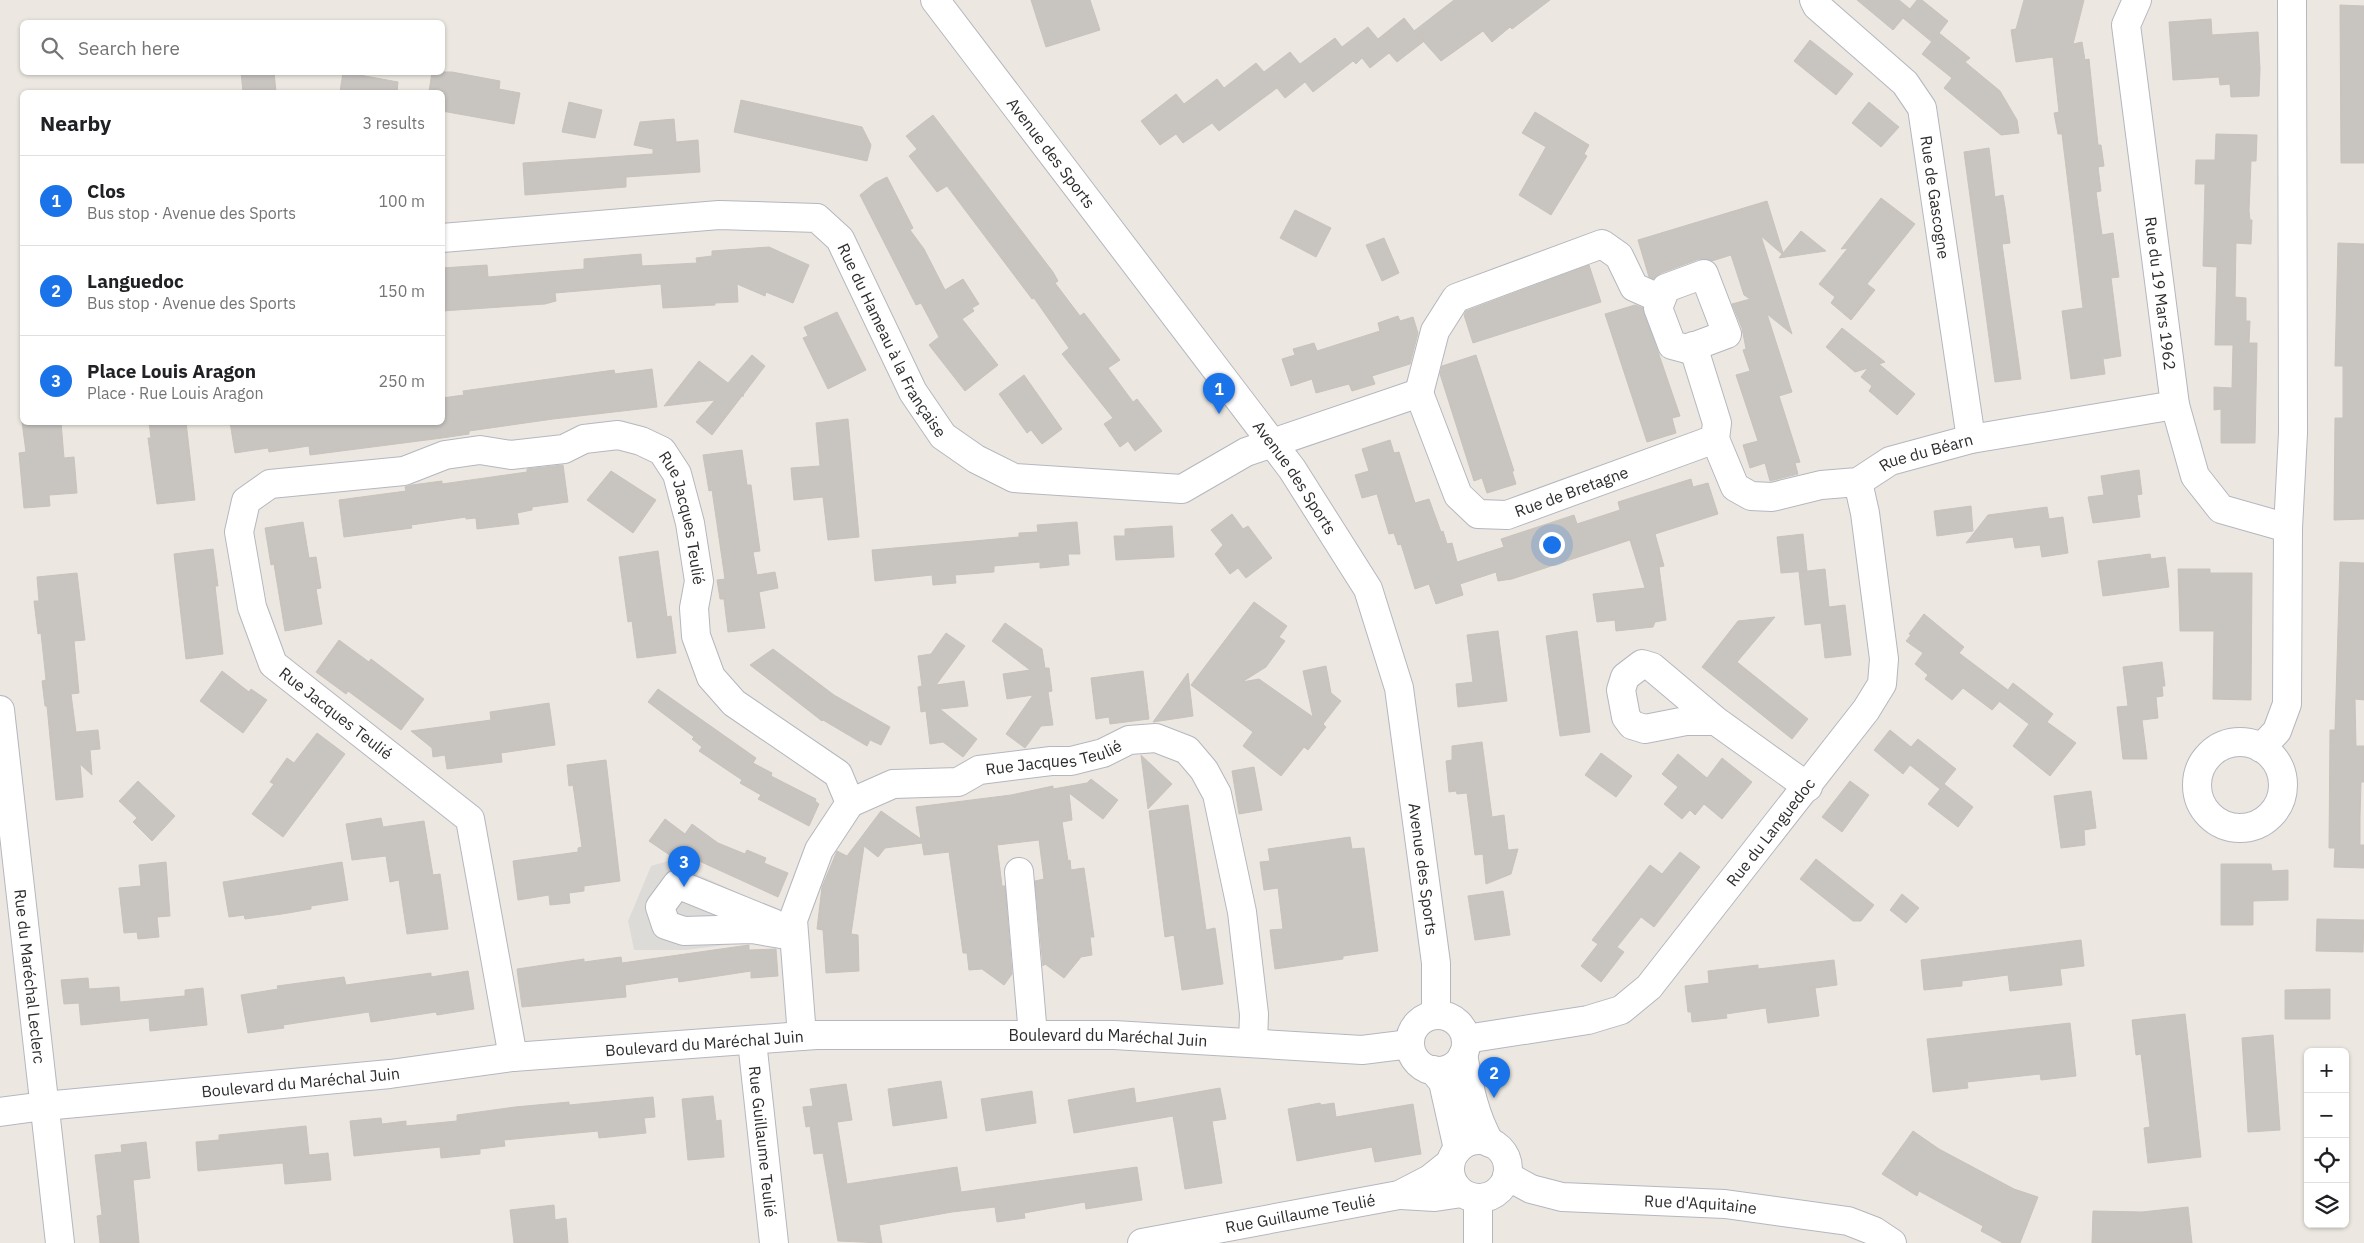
<!DOCTYPE html>
<meta charset="utf-8">
<style>
body{margin:0;font-family:"IBM Plex Sans",sans-serif;background:#f2f2f2;color:#202124}
.controls{position:absolute;right:15px;bottom:15px;display:grid;overflow:hidden;border-radius:8px;box-shadow:0 1px 4px #0004}
.controls button{width:45px;height:45px;display:grid;place-items:center;padding:0;border:0;border-bottom:1px solid #e0e0e0;background:#fff;color:#202124;font:25px sans-serif}
.you{position:absolute;left:1551px;top:544px;width:18px;height:18px;margin:-12px;border:4px solid #fff;border-radius:50%;background:#1a73e8;box-shadow:0 0 0 8px #1a73e833}
.badge{display:grid;place-items:center;width:32px;height:32px;border-radius:50%;background:#1a73e8;color:#fff;font-size:16px;font-weight:700}
.pin{position:absolute;translate:-50% -41px;filter:drop-shadow(0 1px 2px #0008)}
.pin::after{content:'';position:absolute;top:26px;width:18px;height:15px;background:inherit;clip-path:polygon(0 0,100% 0,50% 100%)}
.list{margin:0;padding:0;list-style:none}
h2{display:flex;justify-content:space-between;align-items:center;height:65px;margin:0;padding:0 20px;font-size:21px}
h2 small{font-size:16px;font-weight:400;color:#757577}
.list li{display:grid;grid-template-columns:32px 1fr auto;gap:15px;align-items:center;box-sizing:border-box;height:90px;padding:0 20px;border-top:1px solid #e0e0e0}
.list b{display:block;font-size:19px;white-space:nowrap}
.list p{margin:0;font-size:16px;white-space:nowrap;color:#757577}
.list em{font-size:16px;font-style:normal;color:#757577}
.icon{flex:none;width:28px;height:28px;fill:none;stroke:currentColor;stroke-width:2;stroke-linecap:round;stroke-linejoin:round}
.map{position:relative;flex:none;width:2364px;height:1243px;overflow:hidden}
.search{position:absolute;background:#fff;box-shadow:0 1px 4px #0004;left:20px;top:20px;width:425px;height:55px;display:flex;align-items:center;gap:12px;box-sizing:border-box;padding:0 18px;border-radius:8px;color:#757577;font-size:19px}
.panel{position:absolute;background:#fff;box-shadow:0 1px 4px #0004;left:20px;top:90px;width:425px;height:335px;border-radius:8px}
.map>svg:first-child{display:block}
.plaza{fill:#dddbd8}
.building{fill:#c8c4c0;stroke:#c8c3bb}
.lines{fill:none;stroke-linecap:round;stroke-linejoin:round}
.minor-casing{stroke:#b5b7bf;stroke-width:30}
.secondary-casing{stroke:#b5b7bf;stroke-width:30}
.minor{stroke:#fff;stroke-width:28}
.secondary{stroke:#fff;stroke-width:28}
.labels{text-anchor:middle;dominant-baseline:central;stroke-width:5;stroke-linejoin:round;paint-order:stroke}
.street-label{font-size:16px;fill:#2d2d2d;stroke:#fff}
</style>
<div class="map">
<svg width="2364" height="1243" viewBox="0 0 2364 1243">
<rect width="100%" height="100%" fill="#ece8e1"/>
<path class="plaza" d="M668,861L772,908L775,942L740,943L686,950H634L628,921L651,866Z"/>
<path class="building" d="M1031,0H1090L1100,30L1046,47Z
M1454,0H1550L1512,29L1510,27L1492,42L1483,31L1441,61L1414,31Z
M1857,0H1899L1910,9L1905,15L1917,0H1922L1948,21L1939,33L1970,58L1965,62L2000,91L2017,120L2019,133L2001,135L1944,88L1952,78L1922,54L1937,35L1932,42L1903,18L1893,30Z
M2024,0H2084L2073,44L2082,42L2085,60L2089,59L2098,145H2101L2104,166L2098,167L2101,191L2096,192L2102,235L2113,233L2119,277L2111,278L2121,356L2103,359L2105,374L2071,379L2062,311L2083,308L2062,134H2058L2054,113L2059,112L2053,57L2016,62L2011,30L2016,29Z
M2340,5L2364,6V163H2341Z
M1404,18L1423,42L1397,62L1389,53L1370,68L1362,58L1356,64L1353,61L1313,92L1305,82L1285,98L1277,88L1219,131L1212,123L1183,143L1176,134L1160,145L1141,121L1176,94L1184,104L1217,79L1224,88L1256,63L1264,72L1290,52L1300,64L1335,38L1342,47L1368,27L1378,39Z
M2211,19L2212,35L2258,32L2260,69L2259,96L2231,97L2230,84L2220,85L2219,77L2173,80L2169,22Z
M1810,40L1853,74L1836,95L1794,61Z
M241,72H274L276,92H243Z
M343,72L398,82L397,92H340Z
M432,72H452L500,81L499,89L520,93L514,124L442,111V92H429Z
M741,100L862,127L871,145L867,161L734,132Z
M569,102L602,110L595,138L562,132Z
M1869,102L1899,127L1881,147L1852,123Z
M1535,112L1589,145L1584,154L1587,156L1551,215L1519,195L1546,147L1522,133Z
M933,115L1053,272L1058,281L1055,283L1080,316L1084,313L1120,360L1108,368L1133,402L1137,399L1162,431L1135,451L1128,441L1120,447L1104,424L1113,418L1062,354L1069,348L1034,298L1032,299L947,186L937,192L909,156L917,149L906,136Z
M674,119L676,142L698,140L700,172L626,177V187L525,195L523,163L653,154V149L634,145L640,122Z
M2216,134L2257,135L2256,161H2251L2249,211L2250,220H2252L2251,244L2236,243L2235,297L2246,298V321H2250L2249,343H2257L2255,443H2221V409L2214,410V387L2232,388L2233,345H2215L2217,267L2203,266L2205,184H2195L2196,160H2215Z
M1989,148L1995,197L2003,195L2005,207L2010,243L2002,244L2021,379L1995,382L1964,152Z
M887,177L913,228L910,230L924,249L945,290L963,279L979,304L972,308L974,311L962,319L998,365L965,391L929,345L939,337L921,303L916,305L860,195L875,183Z
M1881,198L1915,224L1867,284L1875,290L1851,320L1831,303L1835,297L1819,284L1848,248L1841,249Z
M1767,201L1783,253L1801,231L1826,251L1779,258L1782,254L1761,236L1792,334L1767,314L1792,392L1779,396L1800,462L1795,463L1798,474L1770,481L1765,463L1750,468L1743,445L1758,441L1736,375L1750,371L1743,350L1746,349L1742,328L1732,304L1750,299L1744,295L1731,255L1712,261L1699,259L1661,273L1654,279L1649,277L1638,240Z
M1295,210L1331,228L1316,257L1280,238Z
M1384,238L1399,273L1382,281L1366,245Z
M2338,243L2364,244V519L2334,520L2335,418H2343V366H2335Z
M769,247L809,265L793,303L766,292L765,296L737,284L738,302L715,303V305L663,308L661,284L555,293L556,301L545,304L442,311V268L487,265L488,277L584,269V259L641,254L642,266L697,263L696,258L712,256V251Z
M1589,265L1601,302L1473,343L1464,315L1466,311Z
M1635,305L1643,308L1680,416L1672,418L1676,433L1647,442L1605,314Z
M837,312L866,370L828,389L803,338L808,336L804,327Z
M1398,316L1400,321L1413,317L1418,333L1410,364L1372,376L1375,384L1352,391L1349,384L1316,393L1312,379L1291,386L1282,359L1295,355L1293,349L1314,343L1317,351L1380,331L1378,323Z
M1842,328L1885,362L1879,364L1915,394L1897,415L1869,391L1872,386L1861,377L1868,368L1855,372L1826,347Z
M752,355L765,366L743,395L744,396H742L712,435L696,422L715,400L664,406L699,361L728,383Z
M1476,355L1514,471H1512L1516,484L1487,493L1482,478L1474,481L1440,374L1442,366Z
M652,369L657,407L553,419L469,431V434L442,438L310,455L309,446L269,452L268,448L235,453L230,422H442V398L464,395L463,391L614,370L615,374Z
M1024,375L1062,429L1042,444L1031,430L1027,433L999,394Z
M848,419L859,537L828,540L823,497L794,500L791,468L820,466L816,423Z
M22,422H61L64,458L74,457L77,493L49,495L50,506L24,508L19,453L26,452Z
M149,422H186L195,500L157,504L148,438H151Z
M1390,440L1394,453L1399,452L1415,503L1429,499L1441,532L1443,531L1447,544L1452,543L1457,562L1504,547L1501,539L1574,515L1577,524L1620,510L1618,502L1691,479L1693,487L1708,483L1718,514L1655,534L1664,566L1659,567L1666,620L1655,622L1653,627L1616,631L1615,620L1597,622L1593,594L1645,588L1630,540L1512,579L1498,581L1496,572L1460,584L1463,595L1436,604L1429,584L1415,589L1401,544L1398,545L1394,533L1389,534L1377,494L1362,498L1355,475L1369,471L1362,449Z
M742,450L747,485H751L755,515L760,551L753,552L757,575L775,572L778,588L759,592L765,628L728,632L724,599H720L717,580L725,579L712,490L709,491L703,455Z
M563,465L568,502L532,507V510L517,513L519,524L477,529L476,518L466,519V517L411,525L412,528L344,537L339,500L406,491L405,487L412,485L442,481V484L527,472V469Z
M2139,470L2142,494L2137,495L2140,517L2093,523L2088,497L2104,495L2101,476Z
M611,471L656,500L633,533L587,500Z
M1971,506L1973,531L1937,536L1934,511Z
M2047,507L2049,519L2063,517L2068,553L2042,557L2040,545L2015,548L2013,537L1966,543L1988,515Z
M1232,514L1243,529L1248,526L1272,558L1246,578L1238,568L1230,574L1215,554L1223,545L1211,530Z
M303,522L309,558L316,557L321,588L316,589L322,624L285,631L274,564L271,565L265,528Z
M1077,522L1080,554H1068L1069,565L1040,568V562L994,566V572L955,575L956,583L933,585L932,575L875,581L872,550L1019,537V533L1038,532L1037,525Z
M1172,526L1174,557L1116,560L1114,536H1125V529Z
M1803,534L1807,571L1781,573L1777,537Z
M213,549L218,586H215L223,654L186,659L174,554Z
M658,551L667,617L671,616L676,653L637,658L632,621L628,622L619,557Z
M2150,554L2151,559L2165,557L2169,587L2103,596L2098,561Z
M2340,562L2364,563V700L2355,699L2356,746H2364V782H2361L2360,817V845H2364V868L2334,867L2335,848H2329L2330,730H2335Z
M1825,569L1829,607L1845,605L1851,655L1825,658L1821,623L1805,625L1799,572Z
M2178,569H2210V573H2252L2251,700L2213,699L2214,631H2180Z
M77,573L85,640L74,641L79,693L71,694L76,732L98,730L100,749L90,750L92,775L80,764L83,797L56,800L47,706H45L42,681L46,680L41,633L38,634L34,601H39L37,577Z
M1254,602L1287,626L1279,637L1285,641L1266,667L1242,682L1259,679L1313,717L1303,671L1326,666L1331,693L1341,701L1323,724L1326,727L1308,750L1304,747L1281,776L1243,746L1253,732L1191,685Z
M1924,614L1964,647L1959,653L2008,690L2013,683L2053,714L2047,722L2076,743L2050,776L2013,746L2029,724L1999,701L2001,700L1992,710L1963,688L1952,700L1925,679L1928,675L1915,664L1923,653L1906,641L1911,635L1909,634Z
M1775,617L1737,662L1808,719L1792,739L1702,667L1738,621Z
M1005,623L1042,649L1045,668H1049L1052,691L1048,692L1053,725L1041,726L1025,748L1006,734L1033,695L1007,699L1003,674L1030,670L992,641Z
M1498,631L1507,701L1458,707L1456,684L1473,682L1467,635Z
M1577,631L1590,732L1560,736L1546,636Z
M946,633L965,646L936,685L964,681L968,706L940,709L977,739L963,757L943,742L930,744L926,711L921,712L918,687L922,686L918,656L931,654Z
M339,640L369,662L371,659L424,699L401,730L348,691L346,694L316,672Z
M773,649L834,695L890,727L881,745L870,740L867,746L823,720L822,721L750,665Z
M2162,662L2165,686H2162L2163,696L2156,697L2158,718L2142,720L2147,759H2123L2117,707L2128,706L2123,667Z
M222,671L249,692L251,689L267,700L243,733L200,701Z
M1143,671L1149,719L1110,724L1109,717L1096,719L1091,678Z
M1188,673L1193,716L1153,722Z
M658,689L756,758L753,763L772,773L771,776L816,799L815,801L819,804L809,826L758,799L761,795L740,783L742,780L699,751L702,747L692,739L694,737L648,702Z
M549,703L555,745L501,753L502,762L447,769L445,755L433,757L432,748L411,731L491,720L490,712Z
M1890,730L1911,747L1918,739L1956,769L1944,784L1973,807L1958,827L1928,804L1940,789L1910,765L1903,774L1874,750Z
M317,733L345,754L283,837L252,814L274,784L270,782L287,758L294,763Z
M1482,742L1492,817L1504,815L1508,850L1518,849L1511,874L1486,884L1483,854L1475,855L1467,793L1457,794L1456,791L1449,792L1446,761L1452,760V746Z
M1601,753L1632,776L1616,797L1585,775Z
M1678,754L1707,778L1722,758L1752,782L1722,819L1704,804L1695,815L1690,810L1682,819L1664,804L1678,787L1662,774Z
M1141,755L1172,784L1148,809Z
M606,760L620,881L584,886V891L569,893L570,903L550,905L549,895L518,900L513,861L578,852V848L582,847L573,785L569,786L567,765Z
M1254,767L1262,810L1239,814L1232,771Z
M1091,779L1118,800L1103,819L1069,793L1072,820L1062,822L1068,861L1070,860L1071,870L1084,868L1094,937H1090L1092,955L1081,957L1064,978L1045,964L1043,966L1035,881L1044,879L1039,840L997,845L1002,886H1005L1012,974L1004,985L982,969L969,970L967,953H963L949,852L924,855L922,843L885,848L878,857L864,846L851,934L858,935L859,971L826,973L823,930L817,929L822,887L837,851L847,856L881,811L921,839L916,807L1011,795L1053,786V789L1087,783Z
M138,781L175,816L152,841L133,822L137,818L119,801Z
M1850,781L1869,795L1842,832L1822,817Z
M2091,791L2096,828L2084,830L2085,845L2061,848L2054,796Z
M1188,805L1206,930L1215,928L1223,984L1182,990L1174,935L1165,937L1149,811Z
M381,818L383,827L424,821L433,875L440,874L448,929L407,934L399,880L390,882L386,856L352,860L346,824Z
M665,819L685,834L692,824L718,843L745,854L747,850L766,858L764,863L788,873L778,897L675,850L671,856L649,841Z
M1350,837L1352,849L1364,848L1378,951L1343,956V959L1275,969L1270,930L1283,929L1278,888L1264,890L1260,862L1270,861L1268,849Z
M1680,852L1700,867L1654,927L1641,917L1617,947L1624,952L1601,982L1581,966L1598,944L1592,940L1650,865L1662,874Z
M1816,859L1874,905L1861,921H1853L1800,879Z
M166,862L170,916L157,917L159,937L138,939L137,932L124,933L119,888L141,886L139,865Z
M342,862L348,900L311,906V909L282,914L245,919L244,915L229,917L223,882Z
M2221,864H2271L2272,871L2288,870V900L2253,901V925H2221Z
M1503,891L1510,935L1475,940L1468,896Z
M1902,894L1919,908L1906,923L1890,910Z
M2317,919L2364,920L2363,952L2316,951Z
M2081,940L2084,966L2060,969L2062,985L2010,991L2008,975L1962,981V986L1924,990L1921,960Z
M749,945V950L776,949L778,976L751,978V971L679,982L678,977L625,985L626,997L522,1007L517,969L584,959V962L621,957L622,963Z
M1834,960L1837,985L1815,988L1819,1016L1768,1023L1766,1008L1726,1014L1727,1018L1692,1022L1691,1012H1688L1685,986L1709,983L1708,971L1758,965V969Z
M468,971L474,1009L437,1015L436,1012L371,1022L369,1012L283,1025L284,1028L248,1033L241,995L278,989L277,986L344,977L346,985L431,973V977Z
M88,978L89,989L119,987L120,1002L185,996V990L203,988L207,1025L150,1031L149,1018L81,1025L79,1003L64,1004L61,980Z
M2330,989V1019H2285V990Z
M2185,1014L2201,1157L2148,1163L2144,1128L2150,1127L2141,1054L2136,1055L2132,1020Z
M2070,1023L2076,1076L2041,1080L2040,1074L1967,1082L1968,1088L1933,1092L1927,1039Z
M2273,1035L2280,1130L2248,1132L2242,1038Z
M941,1081L947,1118L893,1126L888,1089Z
M846,1084L852,1120L837,1122L847,1184L957,1167L961,1192L1137,1167L1142,1200L1086,1209L1085,1202L1024,1213L1025,1218L997,1222L995,1207L952,1212L879,1225L882,1243L838,1241L823,1153L814,1154L810,1126L806,1127L803,1107L813,1106L810,1089Z
M1134,1088L1136,1103L1220,1088L1226,1119L1212,1121L1222,1183L1185,1189L1173,1116L1074,1133L1068,1100Z
M1032,1091L1036,1123L986,1131L981,1099Z
M713,1096L716,1121L721,1120L724,1157L688,1160L682,1099Z
M653,1097L655,1117L644,1118L646,1133L599,1138L598,1131L504,1140L505,1146L480,1149V1154L441,1158L440,1147L354,1156L350,1121L381,1118L382,1124L406,1121V1126L457,1121V1115L515,1107L569,1102V1105Z
M1320,1103L1321,1105L1334,1103L1336,1117L1413,1104L1421,1154L1375,1162L1372,1147L1297,1161L1288,1109Z
M306,1126L309,1155L328,1153L331,1180L285,1184L283,1163L198,1171L196,1142L219,1140V1135Z
M1913,1131L1939,1149L2014,1189L2038,1197L2020,1243H2003L1981,1231L1983,1226L1919,1191L1917,1196L1882,1174Z
M146,1142L150,1178L133,1180L139,1243H100L97,1216L102,1215L95,1155L122,1152L121,1145Z
M554,1205L555,1220L566,1218L568,1243H514L510,1210Z
M2188,1207L2192,1243H2092L2093,1211L2142,1212Z"/>
<g class="lines">
<defs>
<g id="minor">
<path id="s1" d="M1814,0L1817,6L1905,83L1922,108L1971,439"/>
<path id="s2" d="M2137,0L2126,25L2175,405L2195,476L2221,509L2288,528"/>
<path id="s3" d="M442,238L719,215L817,218L840,239L913,392L943,436L976,459L1014,478L1182,489L1246,452L1419,393L1458,495L1478,514L1507,515L1715,439"/>
<path d="M1704,274L1727,334L1687,349L1672,345L1658,308L1666,288Z"/>
<path id="s4" d="M1693,346L1717,423L1715,439L1735,487L1751,496L1772,497L1821,485L1858,482L1890,461L1971,439L2175,405"/>
<path d="M1419,393L1435,331L1456,298L1602,244L1619,256L1634,287L1661,299"/>
<path id="s5" d="M0,710L60,1243"/>
<path d="M1716,721H1686L1645,729L1632,725L1626,717L1621,690L1625,677L1642,664L1652,667L1716,721L1808,787"/>
<circle cx="2240" cy="785" r="43"/>
<path d="M2261,748L2277,731L2287,704L2288,528L2293,433L2292,0"/>
<path id="s6" d="M850,803L893,784L958,782L979,770L1051,761H1071L1103,753L1129,740L1156,738L1187,750L1204,770L1217,794L1242,912L1254,1014L1253,1042"/>
<path d="M1019,872L1033,1035"/>
<path d="M677,884L773,923L793,936L752,929L684,931L666,925L660,907Z"/>
<path d="M802,1036L793,920L819,850L850,803"/>
<path id="s7" d="M1466,1039L1588,1020L1621,1010L1649,987L1866,710L1882,684L1884,659L1865,513L1858,482"/>
<path id="s8" d="M752,1041L774,1243"/>
<path id="s9" d="M513,1057L470,819L273,664L252,607L239,532L246,501L270,484L404,471L445,455L480,450L511,455L564,449L584,439L618,435L641,441L662,451L677,474L690,523L699,581L694,608L696,636L711,677L734,703L838,774L850,803"/>
<path id="s10" d="M0,1112L44,1106L390,1074L513,1057L816,1035H1114L1362,1050L1410,1044"/>
<path id="s11" d="M1507,1176L1531,1189L1562,1197L1725,1204L1848,1221L1874,1231L1892,1243"/>
<path d="M1401,1195L1435,1197L1462,1193"/>
<path id="s12" d="M1142,1243L1399,1195L1430,1179L1450,1163"/>
</g>
<g id="secondary">
<path id="s13" d="M935,0L1292,469L1368,589L1399,688L1436,963V1014"/>
<circle cx="1438" cy="1043" r="28"/>
<path d="M1463,1055C1469,1086 1474,1115 1490,1143"/>
<path d="M1433,1070L1443,1082L1458,1149"/>
<circle cx="1479" cy="1169" r="29"/>
<path d="M1478,1198V1243"/>
</g>
</defs>
<use href="#minor" class="minor-casing"/>
<use href="#secondary" class="secondary-casing"/>
<use href="#minor" class="minor"/>
<use href="#secondary" class="secondary"/>
</g>
<g class="labels">
<g class="street-label">
<text stroke="none"><textPath href="#s13" startOffset="192">Avenue des Sports</textPath></text>
<text stroke="none"><textPath href="#s1" startOffset="244">Rue de Gascogne</textPath></text>
<text stroke="none"><textPath href="#s2" startOffset="298">Rue du 19 Mars 1962</textPath></text>
<text stroke="none"><textPath href="#s3" startOffset="521">Rue du Hameau à la Française</textPath></text>
<text stroke="none"><textPath href="#s4" startOffset="351">Rue du Béarn</textPath></text>
<text stroke="none"><textPath href="#s13" startOffset="598">Avenue des Sports</textPath></text>
<text stroke="none"><textPath href="#s3" startOffset="1372">Rue de Bretagne</textPath></text>
<text stroke="none"><textPath href="#s9" startOffset="1164">Rue Jacques Teulié</textPath></text>
<text transform="translate(336 713) rotate(38)">Rue Jacques Teulié</text>
<text stroke="none"><textPath href="#s6" startOffset="212">Rue Jacques Teulié</textPath></text>
<text stroke="none"><textPath href="#s7" startOffset="391">Rue du Languedoc</textPath></text>
<text stroke="none"><textPath href="#s13" startOffset="1018">Avenue des Sports</textPath></text>
<text stroke="none"><textPath href="#s5" startOffset="268">Rue du Maréchal Leclerc</textPath></text>
<text stroke="none"><textPath href="#s10" startOffset="1112">Boulevard du Maréchal Juin</textPath></text>
<text stroke="none"><textPath href="#s10" startOffset="708">Boulevard du Maréchal Juin</textPath></text>
<text stroke="none"><textPath href="#s10" startOffset="302">Boulevard du Maréchal Juin</textPath></text>
<text stroke="none"><textPath href="#s8" startOffset="101">Rue Guillaume Teulié</textPath></text>
<text stroke="none"><textPath href="#s11" startOffset="198">Rue d'Aquitaine</textPath></text>
<text stroke="none"><textPath href="#s12" startOffset="161">Rue Guillaume Teulié</textPath></text>
</g>
</g>
</svg>
<div class="controls">
<button>+</button>
<button>−</button>
<button><svg class="icon" aria-label="locate" viewBox="0 0 24 24"><circle cx="12" cy="12" r="6"/><path d="M12 2v4M12 18v4M2 12h4M18 12h4"/></svg></button>
<button><svg class="icon" aria-label="layers" viewBox="0 0 24 24"><path d="M12 4l9 5-9 5-9-5zM3 14l9 5 9-5"/></svg></button>
</div>
<div class="you"></div>
<div class="pin badge" style="left:1219px;top:414px">1</div>
<div class="pin badge" style="left:1494px;top:1098px">2</div>
<div class="pin badge" style="left:684px;top:887px">3</div>
<div class="search"><svg class="icon" aria-label="search" viewBox="0 0 24 24"><circle cx="10" cy="10" r="6"/><path d="M15 15l6 6"/></svg>Search here</div>
<section class="panel">
<h2>Nearby<small>3 results</small></h2>
<ul class="list">
<li><span class="badge">1</span><div><b>Clos</b><p>Bus stop · Avenue des Sports</p></div><em>100 m</em></li>
<li><span class="badge">2</span><div><b>Languedoc</b><p>Bus stop · Avenue des Sports</p></div><em>150 m</em></li>
<li><span class="badge">3</span><div><b>Place Louis Aragon</b><p>Place · Rue Louis Aragon</p></div><em>250 m</em></li>
</ul>
</section>
</div>
